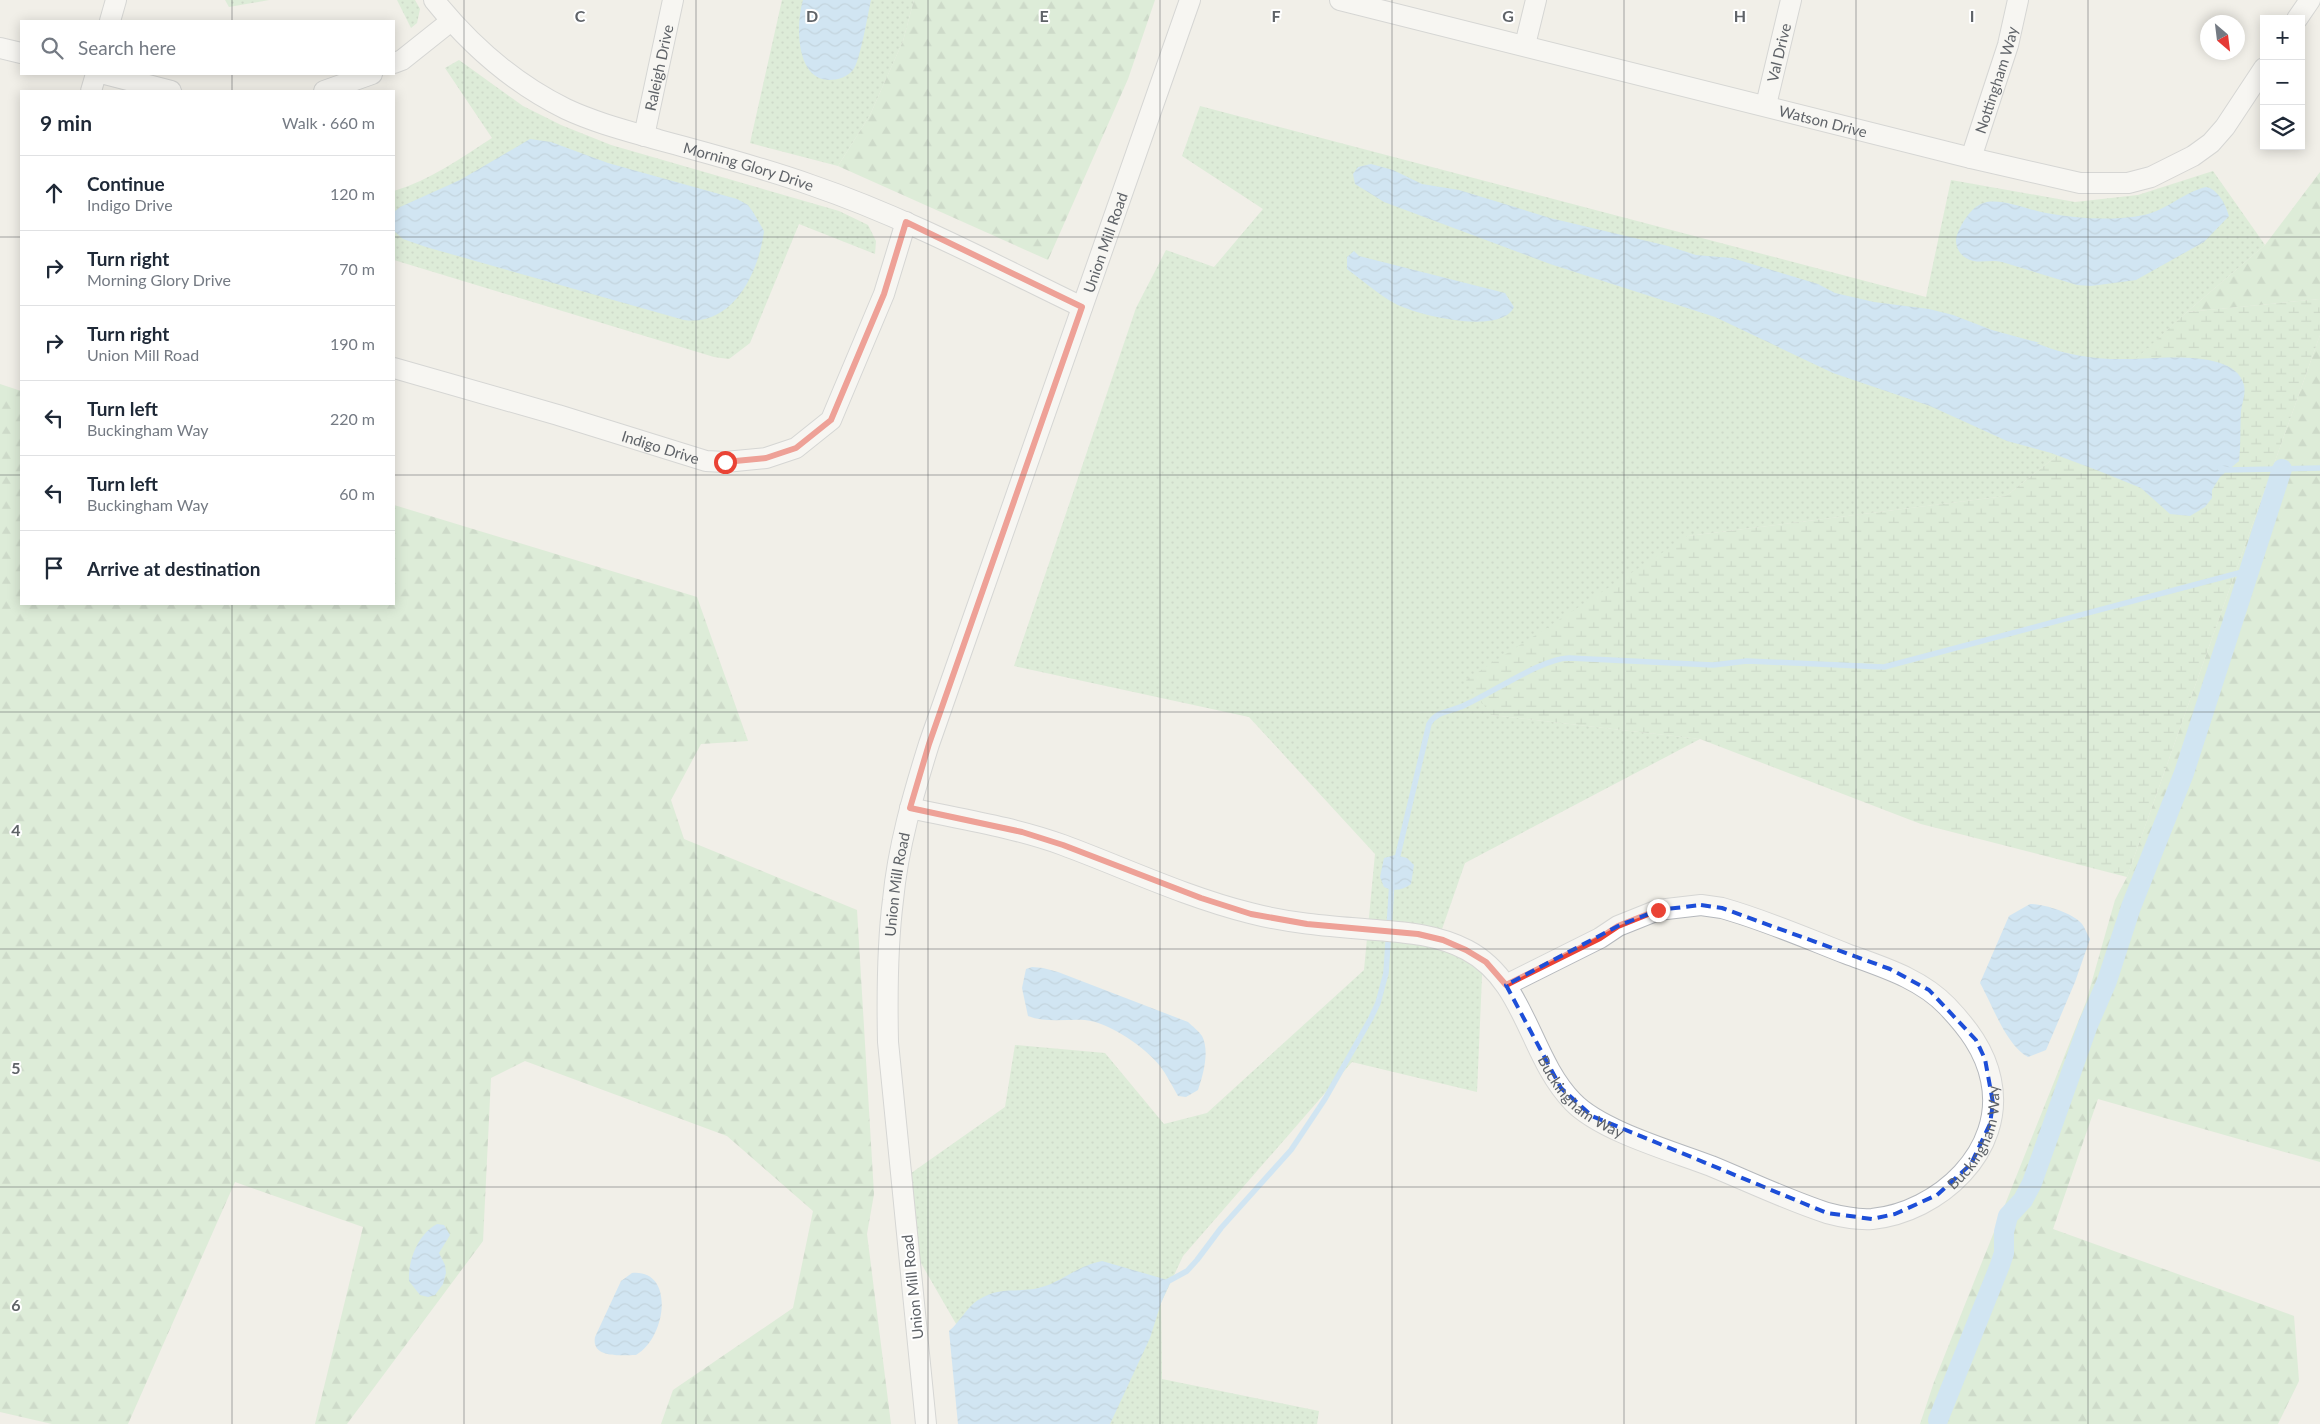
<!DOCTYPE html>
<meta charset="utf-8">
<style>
body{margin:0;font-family:Lato,sans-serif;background:#f6f6f7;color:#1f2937}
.controls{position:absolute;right:15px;top:15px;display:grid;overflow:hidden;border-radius:0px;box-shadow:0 2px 12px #0003}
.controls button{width:45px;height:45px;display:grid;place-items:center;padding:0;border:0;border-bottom:1px solid #e0e1e3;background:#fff;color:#1f2937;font:25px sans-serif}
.compass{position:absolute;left:2200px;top:15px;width:45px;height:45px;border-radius:50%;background:#fff;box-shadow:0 2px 12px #0003;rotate:152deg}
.stop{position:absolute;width:15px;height:15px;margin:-11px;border:4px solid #ea4335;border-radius:50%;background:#fff}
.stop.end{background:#ea4335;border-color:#fff;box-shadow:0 1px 5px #0008}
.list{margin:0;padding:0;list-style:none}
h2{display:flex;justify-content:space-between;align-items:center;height:65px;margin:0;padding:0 20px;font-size:21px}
h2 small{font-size:16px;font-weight:400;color:#747a83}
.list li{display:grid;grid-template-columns:32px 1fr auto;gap:15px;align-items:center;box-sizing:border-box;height:75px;padding:0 20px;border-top:1px solid #e0e1e3}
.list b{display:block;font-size:19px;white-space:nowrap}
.list p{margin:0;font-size:16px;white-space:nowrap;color:#747a83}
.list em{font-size:16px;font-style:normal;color:#747a83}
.icon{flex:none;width:28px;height:28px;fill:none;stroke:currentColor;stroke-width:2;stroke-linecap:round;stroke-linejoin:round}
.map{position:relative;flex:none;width:2320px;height:1424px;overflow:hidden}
.search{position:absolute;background:#fff;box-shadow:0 2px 12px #0003;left:20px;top:20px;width:375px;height:55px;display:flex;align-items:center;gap:12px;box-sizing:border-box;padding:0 18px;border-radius:0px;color:#747a83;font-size:19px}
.panel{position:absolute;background:#fff;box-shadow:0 2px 12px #0003;left:20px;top:90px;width:375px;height:515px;border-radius:0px}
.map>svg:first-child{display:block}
.grass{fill:url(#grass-dots)}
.forest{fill:url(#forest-firs)}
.wetland{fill:url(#wetland-marsh)}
.water{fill:url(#water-waves)}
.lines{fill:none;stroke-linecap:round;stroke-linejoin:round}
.stream{stroke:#aadaff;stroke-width:5.5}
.canal{stroke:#aadaff;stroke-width:20}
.minor-casing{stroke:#b5b8bc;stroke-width:22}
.minor{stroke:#fff;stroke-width:20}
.route{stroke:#ea4335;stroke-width:6}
.marked{fill:none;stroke:#1d4ed8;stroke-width:4;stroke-dasharray:10 6;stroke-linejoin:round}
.grid{fill:none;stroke:#5f6368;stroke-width:1;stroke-opacity:0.55}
.labels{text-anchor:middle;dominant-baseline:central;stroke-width:4;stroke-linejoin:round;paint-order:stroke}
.street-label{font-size:15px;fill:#5f6368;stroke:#fff}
.grid-label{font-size:16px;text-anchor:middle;font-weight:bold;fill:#5f6368;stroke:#fff;stroke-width:4;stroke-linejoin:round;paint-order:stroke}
</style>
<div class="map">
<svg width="2320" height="1424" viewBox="0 0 2320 1424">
<defs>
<pattern id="grass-dots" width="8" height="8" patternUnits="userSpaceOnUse" patternTransform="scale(1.25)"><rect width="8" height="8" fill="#c5e8c5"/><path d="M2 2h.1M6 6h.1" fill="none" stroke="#a3c0a4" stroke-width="1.8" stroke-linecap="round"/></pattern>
<pattern id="forest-firs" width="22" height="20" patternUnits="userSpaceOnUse" patternTransform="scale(1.25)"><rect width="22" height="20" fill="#c5e8c5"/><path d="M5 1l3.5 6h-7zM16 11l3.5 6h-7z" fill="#a3c0a4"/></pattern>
<pattern id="wetland-marsh" width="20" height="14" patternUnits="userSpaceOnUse" patternTransform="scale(1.25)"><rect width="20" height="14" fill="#c5e8c5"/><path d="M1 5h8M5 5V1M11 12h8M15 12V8" fill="none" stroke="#a3c0a4"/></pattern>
<pattern id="water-waves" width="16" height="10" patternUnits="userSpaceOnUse" patternTransform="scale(1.25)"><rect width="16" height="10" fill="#aadaff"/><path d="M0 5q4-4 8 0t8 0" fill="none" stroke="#8eb4d2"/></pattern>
</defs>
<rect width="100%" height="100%" fill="#f1efe8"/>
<path class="grass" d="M225,0H269L229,7Z
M397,0H415L420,9L417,23L411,28Z
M782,0H914L903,41L870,115L838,166L750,143Z
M459,60L523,106L561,125L611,145L839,211L868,225L876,241L875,254L799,224L750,343L729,359L714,357L394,260V191C430,180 461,158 492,138L445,68Z
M1200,106L1926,297L1951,180L2075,202L2138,195L2213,171L2265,245L2187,312L2129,366L2073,443L2006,496L1688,536L1491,715L1700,739L1465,863L1441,932L1483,953L1477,1092L1352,1062L1183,1256L1161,1303L1162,1379L1319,1411L1317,1424H984L974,1355L914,1251L907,1176L1005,1107L1015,1045L1105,1053L1164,1124L1207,1113L1364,970L1375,854L1249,717L1014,666L1136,308L1166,250L1214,267L1263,209L1182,156Z"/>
<path class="forest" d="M914,0H1155L1128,79L1048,260L838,166L870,115L903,41Z
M2320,172V299L2187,312L2265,245Z
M2320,335V1162L2098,1099L2053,1229L2294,1316L2299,1381L2278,1424H1920L1934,1382L2086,1002L2115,900L2127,877Z
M0,384L21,391V604H394V505L697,597L748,741L701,744L671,800L684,839L857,910L874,1194L867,1234L891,1424H661L673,1390L793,1308L813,1211L727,1136L525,1061L491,1078L483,1241L347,1424H315L363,1227L235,1182L128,1424H52L0,1412Z"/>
<path class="wetland" d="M2320,299V335L2127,877L1921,824L1700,739L1491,715L1466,680L1688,536L2006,496L2073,443L2128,366L2187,312Z"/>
<path class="water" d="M803,0H871C868,13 860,62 853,70C847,77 838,80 829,80C795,79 796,23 803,0Z
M530,139L551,142L608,163L737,199L748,205L753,212L764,231C759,272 733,327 684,320L426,247L403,239L394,231V212L400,207L460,180Z
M1371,164L1393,170L1422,184L1459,190L1550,218L1668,246L1696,255L1732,258L1818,284L1835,293L1874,302L1929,309L1953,315L1992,330L2040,343H2036C2064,355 2098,360 2129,359C2156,359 2235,348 2244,385C2246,394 2242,403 2241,411C2240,428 2241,444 2239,461L2220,477L2212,490V498L2205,507L2190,516L2170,514L2141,488L2099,471L2051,453L2007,441L1930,406L1833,373L1715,317L1550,264L1384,202L1355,184L1353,174L1358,167Z
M2206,187C2218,189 2226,205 2229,216L2204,242L2136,280L2091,286L2077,285L2002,262C1990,259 1976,265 1966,258C1958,253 1954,243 1957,235C1962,222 1972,205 1987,202C2004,199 2029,210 2046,213C2078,219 2113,221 2144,215C2167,210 2184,192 2206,187Z
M1354,251L1359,256L1505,293L1514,307C1501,336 1415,315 1394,303C1378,294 1362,280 1347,269V257Z
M1395,855L1407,858L1414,865L1411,884C1403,890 1394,892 1384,887L1380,877L1384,858Z
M2030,904C2044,904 2073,913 2082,924C2085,928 2087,934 2090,939L2075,982L2046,1050L2028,1057C2006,1045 1993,1006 1980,983L2009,916Z
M1032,967L1043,968L1058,972L1188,1022C1192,1026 1199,1031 1202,1036C1210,1051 1203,1075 1198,1090L1186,1097L1178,1096C1172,1086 1167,1075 1160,1066C1146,1048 1109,1022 1085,1020C1066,1019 1046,1023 1028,1016L1022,988L1026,969Z
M437,1224L444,1225L450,1235L439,1253L445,1265L446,1273L443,1284L435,1295L428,1297L420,1295L409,1281C408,1260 418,1234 437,1224Z
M1102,1261L1171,1281L1161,1303L1150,1338L1110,1424H958L949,1331C960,1322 966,1308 978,1300C1002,1285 1018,1294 1042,1287C1063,1281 1077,1266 1102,1261Z
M632,1273C675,1269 667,1337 636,1355C622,1355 591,1359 595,1337L621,1281Z"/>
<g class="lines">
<path class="stream" d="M2220,468L2227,470L2320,468
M1396,863L1429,724C1437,710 1452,712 1465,705C1492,693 1543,658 1569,658L1713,665L1747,661L1884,667L2250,570
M1165,1283L1187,1271L1197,1260L1221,1228L1291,1150L1325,1099L1371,1018L1378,1003L1386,973L1392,882"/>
<path class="canal" d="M1938,1420L2000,1265L2004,1253V1232L2008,1216L2023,1200L2032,1183L2088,1025L2107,981L2131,907L2184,773L2282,469"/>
<defs>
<g id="minor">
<path id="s1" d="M434,0C471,46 513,83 566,109C596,123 628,131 659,140C710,154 761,167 811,185C905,217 993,264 1082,307"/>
<path id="s2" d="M1340,0L1971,158L2080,183H2128L2151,177L2193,156L2211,143L2225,127L2264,68"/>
<path d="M2297,19L2310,0"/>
<path d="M110,21L116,0"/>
<path d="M1525,45L1536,0"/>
<path d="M0,48L21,53"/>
<path d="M394,63L402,60L451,21"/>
<path d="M105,74L171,91"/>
<path d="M91,91L96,74"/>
<path d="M324,91L372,74"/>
<path id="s3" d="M1766,105L1791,0"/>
<path id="s4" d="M644,136L673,0"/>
<path id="s5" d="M1971,158L2008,45L2018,0"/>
<path id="s6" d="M394,368L558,415L706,461L725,462L766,458L796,448L831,420L884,294L906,222"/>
<path id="s7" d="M910,808C961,819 1013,827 1063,845C1125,868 1186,897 1250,913C1288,923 1326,926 1364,929C1399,932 1435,933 1467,950C1526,981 1529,1057 1573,1102C1601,1131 1672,1151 1711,1166C1750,1182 1787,1200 1827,1213C1842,1217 1856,1220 1872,1219C1939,1212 2006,1151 1991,1080C1985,1050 1967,1027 1947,1006C1920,978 1882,967 1847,954C1806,938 1765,920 1722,908L1701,905L1658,910L1618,926L1600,938L1506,985"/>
<path id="s8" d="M926,1424L888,1042C887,994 887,947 893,900C898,847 913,795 929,744L1190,0"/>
</g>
</defs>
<use href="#minor" class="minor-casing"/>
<use href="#minor" class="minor"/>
</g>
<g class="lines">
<path class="route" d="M725,462L766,458L796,448L831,420L884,294L906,222L1082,307L929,744L910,808L1022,832L1063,845L1201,898L1251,914L1307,924L1418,934L1443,940L1466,950L1486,962L1506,985L1600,938L1618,926L1658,910"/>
</g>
<path d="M0 0H2320V1424H0ZM1701,905L1722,908L1890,969L1929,990L1976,1040L1985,1059L1993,1103L1990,1124L1971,1164L1937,1195L1895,1214L1872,1219L1827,1213L1592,1116L1561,1088L1506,985L1618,926L1658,910Z" fill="#f1efe8" fill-opacity=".55" fill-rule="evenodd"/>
<path class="marked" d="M1701,905L1722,908L1890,969L1929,990L1976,1040L1985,1059L1993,1103L1990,1124L1971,1164L1937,1195L1895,1214L1872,1219L1827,1213L1592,1116L1561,1088L1506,985L1618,926L1658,910Z"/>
<path class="grid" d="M232,0V21M464,0V1424M696,0V1424M928,0V1424M1160,0V1424M1392,0V1424M1624,0V1424M1856,0V1424M2088,0V1424M232,74V91M0,237H21M394,237H2320M0,475H21M394,475H2320M232,604V1424M0,712H2320M0,949H2320M0,1187H2320"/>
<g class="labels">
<g class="street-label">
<text stroke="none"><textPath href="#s3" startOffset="54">Val Drive</textPath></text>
<text stroke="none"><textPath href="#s4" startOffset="70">Raleigh Drive</textPath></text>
<text stroke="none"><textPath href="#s5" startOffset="82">Nottingham Way</textPath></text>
<text stroke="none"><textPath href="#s2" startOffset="498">Watson Drive</textPath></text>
<text stroke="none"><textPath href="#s1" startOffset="364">Morning Glory Drive</textPath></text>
<text stroke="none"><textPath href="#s8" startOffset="1218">Union Mill Road</textPath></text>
<text stroke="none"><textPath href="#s6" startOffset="278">Indigo Drive</textPath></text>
<text stroke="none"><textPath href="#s8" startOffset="542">Union Mill Road</textPath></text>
<text stroke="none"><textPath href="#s7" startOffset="768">Buckingham Way</textPath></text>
<text stroke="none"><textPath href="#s7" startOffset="1232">Buckingham Way</textPath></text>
<text transform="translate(912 1287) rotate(-96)">Union Mill Road</text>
</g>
</g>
<g class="grid-label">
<text x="580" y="22">C</text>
<text x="812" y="22">D</text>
<text x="1044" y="22">E</text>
<text x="1276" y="22">F</text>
<text x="1508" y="22">G</text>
<text x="1740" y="22">H</text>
<text x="1972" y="22">I</text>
<text x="16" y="836">4</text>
<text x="16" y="1074">5</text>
<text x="16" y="1311">6</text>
</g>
</svg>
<div class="controls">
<button>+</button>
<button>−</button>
<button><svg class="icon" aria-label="layers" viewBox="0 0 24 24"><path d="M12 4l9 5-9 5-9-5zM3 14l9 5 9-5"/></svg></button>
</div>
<svg class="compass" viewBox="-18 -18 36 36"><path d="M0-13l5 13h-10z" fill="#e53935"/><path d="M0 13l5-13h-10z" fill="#747a83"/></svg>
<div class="stop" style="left:725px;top:462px"></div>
<div class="stop end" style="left:1658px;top:910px"></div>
<div class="search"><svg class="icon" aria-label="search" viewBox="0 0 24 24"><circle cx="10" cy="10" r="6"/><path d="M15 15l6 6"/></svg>Search here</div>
<section class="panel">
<h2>9 min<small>Walk · 660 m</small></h2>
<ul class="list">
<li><svg class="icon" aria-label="ahead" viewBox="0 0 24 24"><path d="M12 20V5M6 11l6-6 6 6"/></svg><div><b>Continue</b><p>Indigo Drive</p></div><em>120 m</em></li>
<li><svg class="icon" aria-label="right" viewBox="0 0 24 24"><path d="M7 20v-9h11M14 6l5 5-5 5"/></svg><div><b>Turn right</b><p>Morning Glory Drive</p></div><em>70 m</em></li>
<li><svg class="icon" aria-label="right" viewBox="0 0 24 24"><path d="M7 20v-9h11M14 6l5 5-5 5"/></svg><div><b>Turn right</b><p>Union Mill Road</p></div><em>190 m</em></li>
<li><svg class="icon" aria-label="left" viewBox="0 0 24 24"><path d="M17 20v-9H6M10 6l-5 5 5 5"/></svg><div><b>Turn left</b><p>Buckingham Way</p></div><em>220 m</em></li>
<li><svg class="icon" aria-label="left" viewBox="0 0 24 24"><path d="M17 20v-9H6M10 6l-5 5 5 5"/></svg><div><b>Turn left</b><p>Buckingham Way</p></div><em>60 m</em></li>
<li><svg class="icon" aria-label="arrive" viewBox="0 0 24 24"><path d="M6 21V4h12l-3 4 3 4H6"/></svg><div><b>Arrive at destination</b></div></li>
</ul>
</section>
</div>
